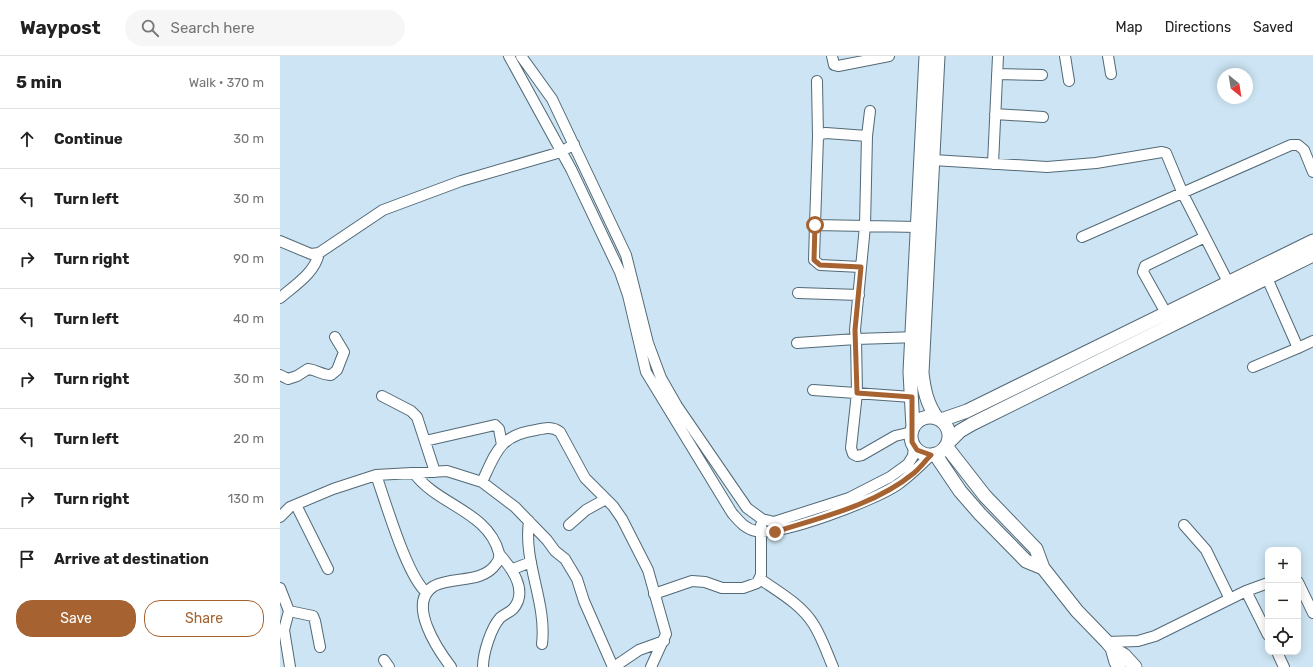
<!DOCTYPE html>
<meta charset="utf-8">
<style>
body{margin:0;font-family:Rubik,sans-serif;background:#f6f6f6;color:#222}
.controls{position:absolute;right:12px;bottom:12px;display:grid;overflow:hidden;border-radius:8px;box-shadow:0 2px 10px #0003}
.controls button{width:36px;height:36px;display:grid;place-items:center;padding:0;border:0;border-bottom:1px solid #e0e0e0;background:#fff;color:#222;font:20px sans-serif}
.compass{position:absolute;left:937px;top:12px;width:36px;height:36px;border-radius:50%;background:#fff;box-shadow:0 2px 10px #0003;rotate:150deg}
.stop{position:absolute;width:12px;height:12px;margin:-9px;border:3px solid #a66331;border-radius:50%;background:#fff}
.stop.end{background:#a66331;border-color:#fff;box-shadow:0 1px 4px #0008}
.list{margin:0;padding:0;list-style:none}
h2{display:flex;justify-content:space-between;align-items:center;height:52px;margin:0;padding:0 16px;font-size:17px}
h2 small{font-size:13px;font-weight:400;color:#767676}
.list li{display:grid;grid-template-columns:26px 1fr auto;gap:12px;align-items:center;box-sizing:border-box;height:60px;padding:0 16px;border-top:1px solid #e0e0e0}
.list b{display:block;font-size:15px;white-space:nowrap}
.list em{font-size:13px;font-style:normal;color:#767676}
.actions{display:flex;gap:8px;padding:12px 16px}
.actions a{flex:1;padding:9px 0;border:1px solid #a66331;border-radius:16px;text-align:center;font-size:14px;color:#a66331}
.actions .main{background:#a66331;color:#fff}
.icon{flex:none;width:22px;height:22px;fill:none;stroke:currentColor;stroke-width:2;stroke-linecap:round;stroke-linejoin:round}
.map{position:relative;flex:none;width:1033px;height:611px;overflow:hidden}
header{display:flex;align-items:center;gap:24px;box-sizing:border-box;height:56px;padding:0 20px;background:#fff;border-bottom:1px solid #e0e0e0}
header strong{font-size:19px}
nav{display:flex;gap:22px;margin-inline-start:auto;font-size:14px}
.search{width:280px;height:36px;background:#f6f6f6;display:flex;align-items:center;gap:10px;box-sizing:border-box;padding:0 14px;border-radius:22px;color:#767676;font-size:15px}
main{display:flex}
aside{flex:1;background:#fff}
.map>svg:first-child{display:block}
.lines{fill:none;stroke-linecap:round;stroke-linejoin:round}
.minor-casing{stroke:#536976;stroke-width:12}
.major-casing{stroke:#536976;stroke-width:15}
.minor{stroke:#fff;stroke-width:10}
.major{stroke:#fff;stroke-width:13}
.route{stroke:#a66331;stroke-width:5}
</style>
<header>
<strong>Waypost</strong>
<div class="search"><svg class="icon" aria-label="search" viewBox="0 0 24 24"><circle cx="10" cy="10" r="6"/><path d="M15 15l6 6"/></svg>Search here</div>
<nav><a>Map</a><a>Directions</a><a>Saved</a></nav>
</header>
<main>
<aside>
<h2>5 min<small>Walk · 370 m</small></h2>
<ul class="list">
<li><svg class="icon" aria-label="ahead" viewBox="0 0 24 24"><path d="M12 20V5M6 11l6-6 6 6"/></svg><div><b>Continue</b></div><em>30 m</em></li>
<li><svg class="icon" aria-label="left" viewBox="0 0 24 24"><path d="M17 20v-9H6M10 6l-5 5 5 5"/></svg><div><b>Turn left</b></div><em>30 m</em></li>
<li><svg class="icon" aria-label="right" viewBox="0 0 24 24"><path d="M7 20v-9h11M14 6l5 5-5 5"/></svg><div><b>Turn right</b></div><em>90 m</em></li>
<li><svg class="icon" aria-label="left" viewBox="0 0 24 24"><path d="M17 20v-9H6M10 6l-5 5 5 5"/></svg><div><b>Turn left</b></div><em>40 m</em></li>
<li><svg class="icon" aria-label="right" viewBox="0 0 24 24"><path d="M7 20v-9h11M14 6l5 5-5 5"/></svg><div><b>Turn right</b></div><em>30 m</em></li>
<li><svg class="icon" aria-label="left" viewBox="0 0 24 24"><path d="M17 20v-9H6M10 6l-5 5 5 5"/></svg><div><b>Turn left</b></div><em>20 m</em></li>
<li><svg class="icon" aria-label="right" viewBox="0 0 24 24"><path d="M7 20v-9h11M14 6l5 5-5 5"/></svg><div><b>Turn right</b></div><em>130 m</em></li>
<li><svg class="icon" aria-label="arrive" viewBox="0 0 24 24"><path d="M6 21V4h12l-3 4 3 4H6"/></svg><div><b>Arrive at destination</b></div></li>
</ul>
<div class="actions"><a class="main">Save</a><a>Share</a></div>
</aside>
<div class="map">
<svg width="1033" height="611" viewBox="0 0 1033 611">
<rect width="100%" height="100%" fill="#cce4f3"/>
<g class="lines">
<defs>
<path id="minor" d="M229,0L291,113L340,216L348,239L366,316L452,457C459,465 465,473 476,475C500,481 595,444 617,429C630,420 640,410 651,399
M241,0L272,43L346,199L368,287L381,322L397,350L467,452L482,463L494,466L569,442L610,421L628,408L633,400L634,390
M552,0L554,9L558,10L609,0
M785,0L789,25
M828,0L831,18
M717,18L762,19
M537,25L538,81
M590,55L587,80L585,170L575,274L576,283L638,281
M715,58L763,61
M587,80L546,77L541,78L538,81L535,169L638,171
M653,104L767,111L816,107L882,96L886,97L903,138L948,226
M713,108L718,0
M535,169L534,204L540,209L581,211
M802,181L1011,89H1018L1024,94L1033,116
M0,185L31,198L39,197L103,154L181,125L281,96L294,88
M987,222L1018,292L1033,285
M518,237L579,239
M0,242C15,229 35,217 39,197
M886,257L863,216L865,210L925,181
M517,287L576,283L577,337L571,392L573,398L577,400L582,399L615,380L632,376
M973,311L1018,292
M0,319L8,323L17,320L28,313C37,314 42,319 51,319L57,314L64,296L55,281
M533,334L632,341
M102,340L131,355L137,361L155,416
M145,385L215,369L219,373L222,389
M134,417C157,449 208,455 219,497C220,501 219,504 216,508C202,528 173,520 154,530C126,547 158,594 171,611
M96,419C106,447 127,521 147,537
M202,426C216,396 220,379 256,374C265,372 272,370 280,376L305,422L333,450L342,463L368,514L386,578L371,611
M16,449L48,513
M0,461L10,451L53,433L96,419L167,415L202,426L235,451L267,484L275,495L285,503L297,523L304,545L333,611
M249,465C243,507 267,546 262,588
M289,469L306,454L326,443
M904,469L926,494L950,543
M233,513L251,506
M480,523C499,536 522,549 534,569C542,582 547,597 553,611
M1018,526L1033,557
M0,532L9,555L33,560L35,565L40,591
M966,535L988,579
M374,538L412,525L425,526L442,532H463L477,527L481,519V469
M9,555L4,574L10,611
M827,586L858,585L875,580L966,535L988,527
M997,596L1004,611
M104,604L109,611
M203,611C203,597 211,572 220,562C224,558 229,557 233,553C249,535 231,511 219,498
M334,611L359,594L384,585"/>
<path id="major" d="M631 380a19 19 0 1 1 38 0a19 19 0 1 1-38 0Z
M657,362C647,348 644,334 642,317L658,0
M661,364L687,355L1033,185
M633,372L630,316L646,0
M668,387L680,375L692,368L1033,199
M666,390L705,440L756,493L763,512L797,555L827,586L832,592L836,606L839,611
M655,398L680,435L700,458L746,505L763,512
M832,592L844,599L855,611"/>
</defs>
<use href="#minor" class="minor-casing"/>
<use href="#major" class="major-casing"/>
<use href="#minor" class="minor"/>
<use href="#major" class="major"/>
</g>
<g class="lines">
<path class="route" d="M495,476C542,461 595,449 634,417C640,412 645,405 651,399L637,394L632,386V341L577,337L575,274L581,211L540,209L534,204L535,169"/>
</g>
</svg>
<div class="controls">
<button>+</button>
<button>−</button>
<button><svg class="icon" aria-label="locate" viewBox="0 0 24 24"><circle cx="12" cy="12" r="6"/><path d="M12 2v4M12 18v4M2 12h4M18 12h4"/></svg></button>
</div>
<svg class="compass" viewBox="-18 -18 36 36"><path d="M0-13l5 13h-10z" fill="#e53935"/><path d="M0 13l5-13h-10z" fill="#767676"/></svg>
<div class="stop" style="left:535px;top:169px"></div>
<div class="stop end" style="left:495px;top:476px"></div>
</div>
</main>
